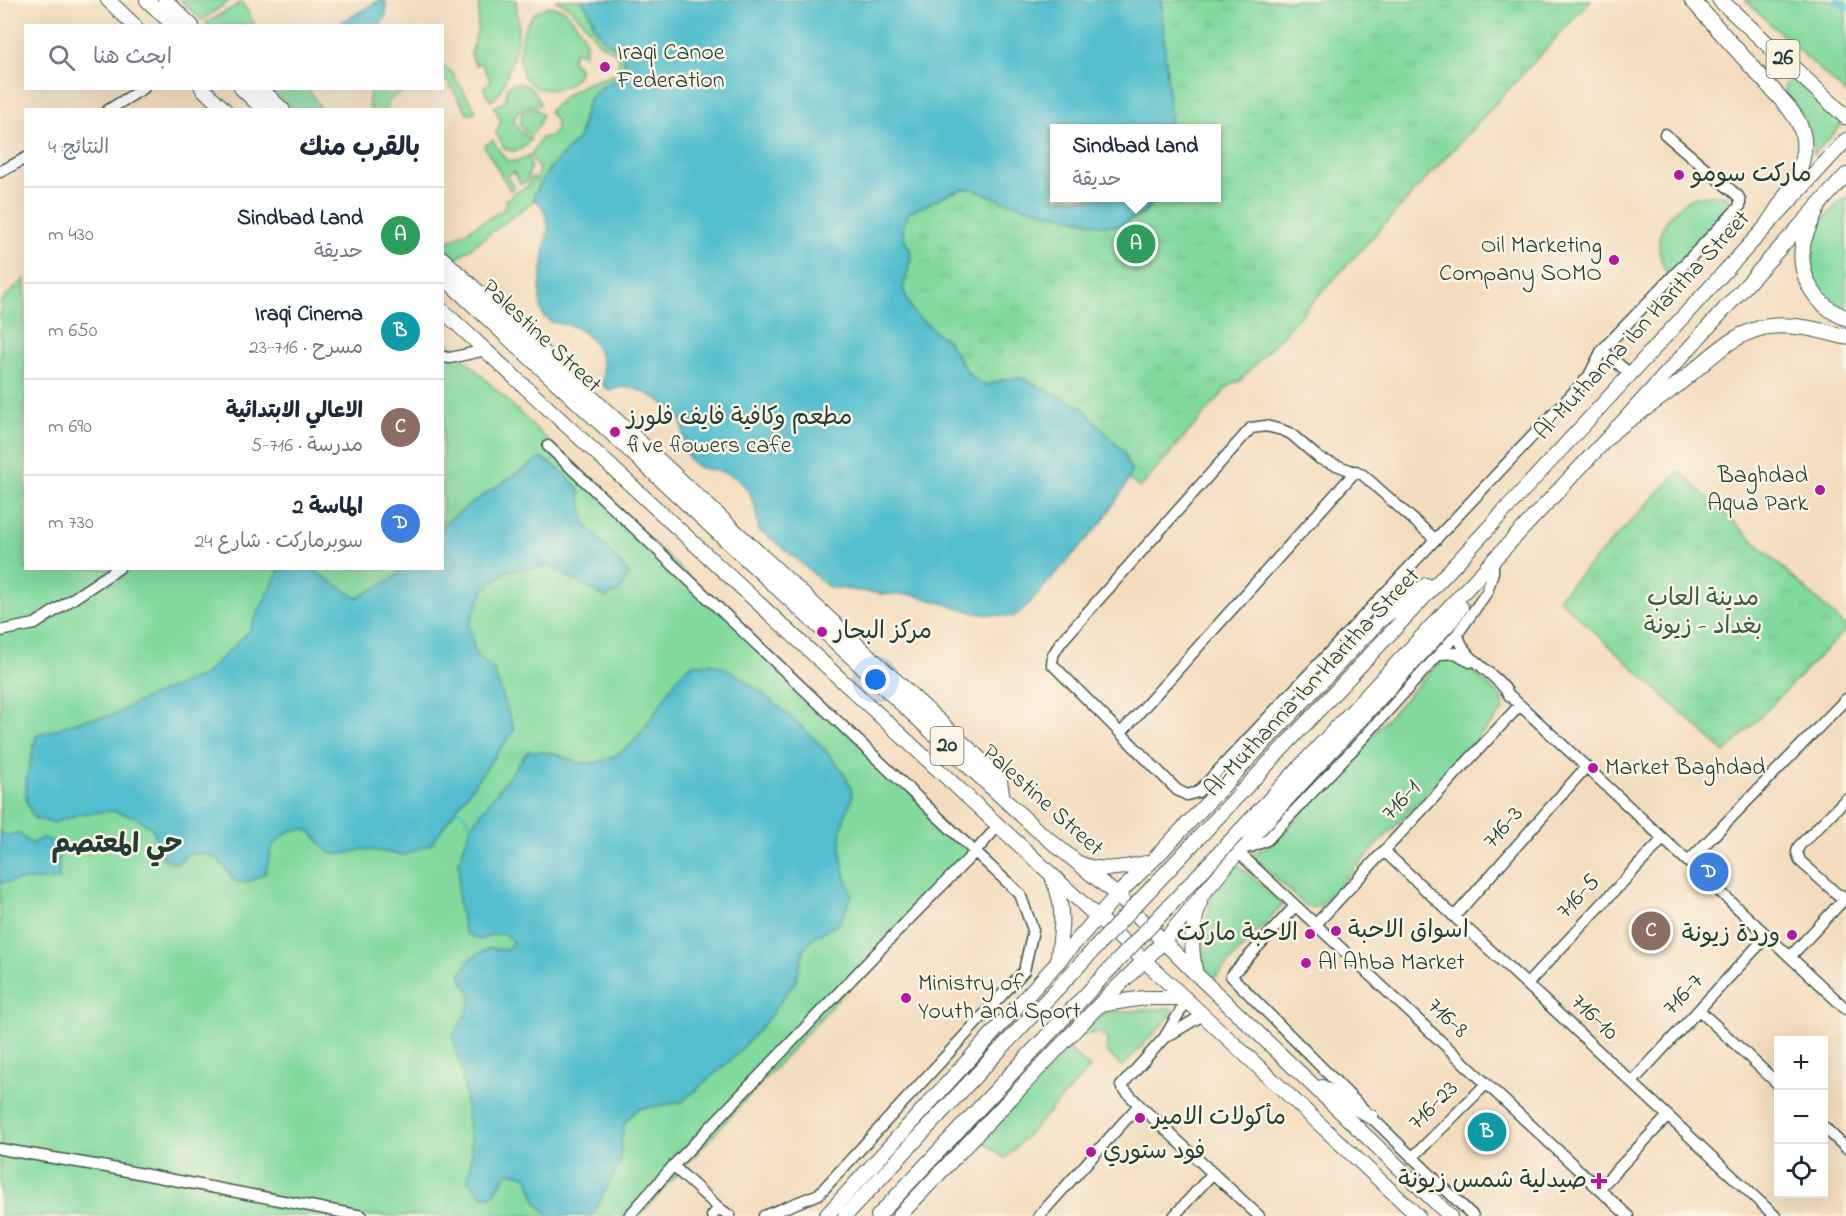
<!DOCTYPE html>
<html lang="ar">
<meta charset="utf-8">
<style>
body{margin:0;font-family:"Indie Flower","Playpen Sans Arabic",sans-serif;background:#f6f6f7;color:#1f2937;direction:rtl}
.controls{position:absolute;right:18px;bottom:18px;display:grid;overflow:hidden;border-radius:0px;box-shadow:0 6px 24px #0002}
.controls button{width:54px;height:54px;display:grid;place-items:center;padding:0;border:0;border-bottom:2px solid #e0e1e3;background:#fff;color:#1f2937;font:30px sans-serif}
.you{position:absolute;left:876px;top:680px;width:21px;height:21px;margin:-15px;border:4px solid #fff;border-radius:50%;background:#1a73e8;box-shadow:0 0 0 9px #1a73e833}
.badge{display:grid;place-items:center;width:39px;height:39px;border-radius:50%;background:#0b8043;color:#fff;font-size:20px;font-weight:700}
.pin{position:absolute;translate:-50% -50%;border:3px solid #fff;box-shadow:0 2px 6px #0006}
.popup{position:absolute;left:1050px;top:124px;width:171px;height:78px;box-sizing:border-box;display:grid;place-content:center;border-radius:0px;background:#fff;filter:drop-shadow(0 2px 4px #0005);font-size:20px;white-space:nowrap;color:#747a83}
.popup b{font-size:22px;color:#1f2937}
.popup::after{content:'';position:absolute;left:50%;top:100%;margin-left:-12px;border:12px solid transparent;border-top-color:#fff}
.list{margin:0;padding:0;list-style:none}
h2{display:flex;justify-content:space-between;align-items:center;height:78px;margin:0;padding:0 24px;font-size:26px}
h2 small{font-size:20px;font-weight:400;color:#747a83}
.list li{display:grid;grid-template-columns:39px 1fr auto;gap:18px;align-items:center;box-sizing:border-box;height:96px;padding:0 24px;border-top:2px solid #e0e1e3}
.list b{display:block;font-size:22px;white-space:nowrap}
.list p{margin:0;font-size:20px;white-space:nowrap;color:#747a83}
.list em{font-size:20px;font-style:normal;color:#747a83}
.icon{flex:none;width:33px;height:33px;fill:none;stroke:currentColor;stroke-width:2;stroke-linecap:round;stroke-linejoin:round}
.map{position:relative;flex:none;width:1846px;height:1216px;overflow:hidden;direction:ltr}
.search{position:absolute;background:#fff;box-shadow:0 6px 24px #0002;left:24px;top:24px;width:420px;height:66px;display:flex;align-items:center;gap:15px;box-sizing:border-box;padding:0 21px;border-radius:0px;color:#747a83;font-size:22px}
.panel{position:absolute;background:#fff;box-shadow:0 6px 24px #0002;left:24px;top:108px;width:420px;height:462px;border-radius:0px;direction:rtl}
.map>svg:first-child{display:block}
.grass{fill:#81d99e;stroke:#508b69;stroke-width:1.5}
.park{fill:url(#park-tufts);stroke:#508b69;stroke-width:1.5}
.water{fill:#52becd;stroke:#387e80;stroke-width:1.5}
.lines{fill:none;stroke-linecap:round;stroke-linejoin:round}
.stream{stroke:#52becd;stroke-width:2}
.canal{stroke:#52becd;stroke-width:8}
.minor-casing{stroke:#3f5549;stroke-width:13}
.major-casing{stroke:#3f5549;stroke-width:16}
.highway-casing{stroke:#3f5549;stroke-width:17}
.minor{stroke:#fff;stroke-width:10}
.major{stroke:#fff;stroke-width:14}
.highway{stroke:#fff;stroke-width:15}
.major-bridge-casing{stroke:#3f5549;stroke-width:16;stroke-linecap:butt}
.major-bridge{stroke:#fff;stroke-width:14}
.poi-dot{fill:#b5179e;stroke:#fcf5e5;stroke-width:2}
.labels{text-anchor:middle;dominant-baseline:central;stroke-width:5;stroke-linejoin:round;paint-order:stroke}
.shield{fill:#fcf5e5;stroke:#617469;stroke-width:1.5}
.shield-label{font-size:22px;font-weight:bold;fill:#1f3d34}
.poi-label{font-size:24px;fill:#1f3d34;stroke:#fcf5e5;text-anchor:start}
.street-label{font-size:24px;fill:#1f3d34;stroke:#fcf5e5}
.park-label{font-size:24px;fill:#335c49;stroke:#fcf5e5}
.quarter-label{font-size:27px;font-weight:bold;fill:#1f3d34;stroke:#fcf5e5}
</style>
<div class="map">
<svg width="1846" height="1216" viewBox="0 0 1846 1216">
<defs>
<pattern id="park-tufts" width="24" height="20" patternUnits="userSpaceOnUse" patternTransform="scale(1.5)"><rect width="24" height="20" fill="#81d99e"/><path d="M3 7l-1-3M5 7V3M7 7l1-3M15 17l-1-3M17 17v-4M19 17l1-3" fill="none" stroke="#6fbb89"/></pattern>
</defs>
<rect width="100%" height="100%" fill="#fcf5e5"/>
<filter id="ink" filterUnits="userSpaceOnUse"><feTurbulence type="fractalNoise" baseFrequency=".0167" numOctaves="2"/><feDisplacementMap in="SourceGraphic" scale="12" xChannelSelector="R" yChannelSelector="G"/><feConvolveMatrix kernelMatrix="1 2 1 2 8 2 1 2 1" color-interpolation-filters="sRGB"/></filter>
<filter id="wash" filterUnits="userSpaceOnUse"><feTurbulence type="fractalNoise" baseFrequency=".008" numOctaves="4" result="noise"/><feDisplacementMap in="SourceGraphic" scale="24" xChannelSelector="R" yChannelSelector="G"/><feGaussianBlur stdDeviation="1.35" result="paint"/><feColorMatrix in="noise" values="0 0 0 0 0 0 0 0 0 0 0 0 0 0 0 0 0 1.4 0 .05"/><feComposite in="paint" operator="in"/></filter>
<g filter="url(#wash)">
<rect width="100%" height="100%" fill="#f4ddbf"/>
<path class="grass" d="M180,0H231L202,20Z
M479,0H516C517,11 519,22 518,33C516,49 505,93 491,101L483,88L490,82L489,77L481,63L476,65L471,55L478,28Z
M555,0H581L589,11L594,28L603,39L620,51L624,58V64L621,75L611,83L600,88L588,100L578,139L550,168L541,182L533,198L535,200L456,259L443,245L503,210L506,204L505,201L512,196V194L527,187L532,177L536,181L539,169L530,155C535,151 537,144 541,138L552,136L555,132L557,123L549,111L556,104H560V100C570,92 581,85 594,81C602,79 610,77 617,73L619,59L616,53L599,43L581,19L569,7Z
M1745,0H1846V94Z
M242,2L255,25L208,26L206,23Z
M549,6L565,10C574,21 591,39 585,54L574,52L571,62L576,63V66L579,67L578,70L580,71C575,81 567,87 555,89C512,96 512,39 533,15C537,10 544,9 549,6Z
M442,64L453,74L476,111L469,115L447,81L443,82Z
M1791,76L1845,121L1814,154C1812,124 1802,114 1783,91Z
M517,83C528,84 536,92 540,103L539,105C533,106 528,105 523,108C505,118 519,133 531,139C523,150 517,153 505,149L496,133L501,121L494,107L505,101L508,86Z
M269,89H309L321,109H294Z
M370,89V88L409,89C400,94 386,97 387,109H369V98Z
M529,108H535L542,114L538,127L531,135L524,131L520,124L522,113Z
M493,140C503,158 507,168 528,156L531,165L527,181L521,184L514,172L507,176L514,188L510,190L484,146Z
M1710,195H1724L1736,203L1668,277C1662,265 1657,249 1660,235C1664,219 1681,202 1696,197C1700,195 1706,196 1710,195Z
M1846,196V309C1837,307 1825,299 1820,290C1813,280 1808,251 1812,240C1817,223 1834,208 1846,196Z
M25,279L26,568H442L443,338L972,853L639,1216H0V302Z
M1443,657H1457L1502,698L1504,706L1502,712L1319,907H1307L1251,855L1272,844L1290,826Z
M1236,863L1283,904L1211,982L1203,966V948L1210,903L1216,884Z
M1170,1008L1173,1010L1171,1015L1122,1067L1106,1051L1107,1039L1100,1033L1085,1034L1082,1030L1104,1013Z
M1068,1048L1090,1068L1005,1159L982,1140Z"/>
<path class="park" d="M1161,0H1591L1239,382H1235L1228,387L1140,488L1128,479L1132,470L1128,465L1124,453L1082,407L1021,378L1005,379L988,385L978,382L968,373L948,342L915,315L907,300L903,288L911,258L910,250L904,238L903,227L905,219L910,212L951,193L962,189H973L1006,202L1045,212L1101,225L1117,226L1142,215L1159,198H1217V128H1171Z
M1679,471L1846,627V629L1725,753L1558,598Z"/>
<path class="water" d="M380,0H385C388,10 386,17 380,25L341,26L339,24Z
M581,0H1161L1171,128H1055V198H1159L1142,214L1117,226L1101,225L1045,212L1006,202L973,189H962L951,193L910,212L905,219L903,227L904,238L910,250L911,258L903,288L907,300L915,315L948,342L968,373L978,382L988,385L1005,379L1021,378L1082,407L1124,453L1128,465L1132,470L1126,485L1102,522L1024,609L1013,617L976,613L915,595L883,594L829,587L775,541L759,531C754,500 751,476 714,470C704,469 696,468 690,460C680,448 686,434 681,421C674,405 640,387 623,387C618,387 614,389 609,390L602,384C607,361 596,336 573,326C563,323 549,325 543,315C535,303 545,248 548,231C547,218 546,205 533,199C538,187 544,177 551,167C559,157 573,147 579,136C585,122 583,105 594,93C604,83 631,78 624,57C621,48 610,45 604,39C595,31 594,21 589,11C587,7 583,4 581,0Z
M541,458L560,470L579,489L585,523L629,574L619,592L605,597L549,566L507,571L483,591L469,625L475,653L494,670L514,730L431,844L404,855L364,849L344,854H330L311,832L302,829L289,831L273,845L265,874L247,882L234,881C221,858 211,850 185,855L178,863C157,861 158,846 153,829L135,817L113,811L79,814L53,823L34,818L26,800V782L36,736L82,720L111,716L142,700L204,675L249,631L279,571L278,569H314L318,573L357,598L394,578L402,569L442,568L443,524L482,496Z
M711,663C718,665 726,668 732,672C759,688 853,763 852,796C852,804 845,814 843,822C838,848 842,870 852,894L844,914L838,924L815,936L804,949L796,981L763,1025L732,1059L682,1102L638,1109L625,1122L622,1134L620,1163L593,1214L588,1216H550L537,1203L527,1176L508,1172L493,1196H483L468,1181L472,1153L463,1078L453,1037L466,1014L472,997L460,974L470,959L489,948L507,950L513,942L505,934L491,935L480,940L465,933L458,901L459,861L471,826L528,751C536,752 544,752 552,753C567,756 574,765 592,763C632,758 650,720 670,689C675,681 683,669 692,665C697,663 705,664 711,663Z
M0,833L7,835L19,833L31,844L43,837L64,847L59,858V880H26L0,883Z"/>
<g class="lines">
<path class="stream" d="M457,809L465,815L471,826"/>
<path class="canal" d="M1838,0L1846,7"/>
</g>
</g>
<g filter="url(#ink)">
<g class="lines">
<defs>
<path id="minor" d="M108,110L144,88
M0,172L26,158
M1602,350L1630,374
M442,357L450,358L486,350
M548,446L975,852L1020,894L1033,930L1024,971L819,1194L764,1216
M1436,540L1363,475L1320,459L1291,434L1282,430L1266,426L1251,428L1061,642L1053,655L1052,664L1177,790L1187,795L1198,792L1589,376L1602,350L1740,206V200L1738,196L1665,134
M0,631L35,624L119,568
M1458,633C1461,660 1497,672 1509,695L1846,1009
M1441,654L1456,653L1470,662
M1121,733L1356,471
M1846,799L1799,846L1797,852L1800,861L1837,894L1846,897
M1242,848L1251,847L1267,840L1358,744L1458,633L1487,592L1493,572V561
M1384,851L1775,1216
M1238,852L1628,1216
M1688,862L1846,699
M1295,906L1231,976L1371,1117L1473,1216
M1454,917L1586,767
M1316,924L1520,705
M1790,957L1846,897
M1527,984L1663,839
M1699,1010L1778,1084
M1166,1037L1203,1015
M1632,1082L1767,936
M1139,1105L1259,1216
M1824,1127L1846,1148
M0,1149L101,1166L362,1216
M1412,1158L1486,1084
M673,1166L719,1208
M1599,1189L1668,1116
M629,1216L673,1166L911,917L975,852L998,826
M712,1216L719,1208L730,1216
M1039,1216L1139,1105L1121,1086L1164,1038L1187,1000
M1174,1216L1213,1173"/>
<path id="major" d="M108,0L135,26
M147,0L174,26
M165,0L192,26
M202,88L225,110
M241,88L264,110
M260,88L283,110
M442,258L992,770L1000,781L1003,798
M442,276L1036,829L1117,895L1196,974L1450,1216
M442,310L1203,1015L1418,1216
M1218,817L1459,560L1846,140
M1237,834L1617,428L1846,175
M1079,863C1101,874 1129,866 1151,862
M1053,880C1066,907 1061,934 1057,963
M1196,974C1190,947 1191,930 1200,903
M1099,1005L1144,998H1185
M1322,1087L1371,1117
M826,1216L1057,963L1117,895L1157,856L1379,621L1426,585
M845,1216L994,1056
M878,1216L1012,1073
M899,1216L1099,1005L1163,942L1238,852L1451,621L1461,607"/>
<path id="highway" d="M1692,0L1789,108C1792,113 1797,118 1799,124C1816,159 1785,197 1767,225
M1720,0L1846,117
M1819,204C1814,217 1806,230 1803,243C1797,277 1816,306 1846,318
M1617,428C1637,414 1658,400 1677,385C1707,362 1733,329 1774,326C1798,324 1822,331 1846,337"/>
</defs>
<use href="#minor" class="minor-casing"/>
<use href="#major" class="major-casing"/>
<use href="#highway" class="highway-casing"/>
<use href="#minor" class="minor"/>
<use href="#major" class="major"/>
<use href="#highway" class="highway"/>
<defs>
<path id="major-bridge" d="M994,1056L1218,817
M1012,1073L1237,834"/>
</defs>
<use href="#major-bridge" class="major-bridge-casing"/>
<use href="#major-bridge" class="major-bridge"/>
</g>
</g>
<g class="poi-dot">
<circle cx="605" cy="67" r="6"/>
<circle cx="1679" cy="175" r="6"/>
<circle cx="1614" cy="260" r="6"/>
<circle cx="615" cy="432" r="6"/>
<circle cx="1820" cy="490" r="6"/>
<circle cx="822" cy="632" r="6"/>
<circle cx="1593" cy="768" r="6"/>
<circle cx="1336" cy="931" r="6"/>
<circle cx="1310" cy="934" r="6"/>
<circle cx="1792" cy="935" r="6"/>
<circle cx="1306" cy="963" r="6"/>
<circle cx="906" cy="998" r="6"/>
<circle cx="1140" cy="1118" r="6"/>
<circle cx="1091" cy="1152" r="6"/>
<path d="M1596 1172h6v6h6v6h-6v6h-6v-6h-6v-6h6z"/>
</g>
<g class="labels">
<g class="shield">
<rect x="1766.5" y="40" width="33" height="38" rx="4.5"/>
<rect x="930.5" y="727" width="33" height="38" rx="4.5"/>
</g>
<g class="shield-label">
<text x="1783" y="59">26</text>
<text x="947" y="746">20</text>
</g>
<g class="poi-label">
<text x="617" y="53">Iraqi Canoe<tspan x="617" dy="28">Federation</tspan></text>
<text x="1691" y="175">ماركت سومو</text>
<text x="1602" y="246" text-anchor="end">Oil Marketing<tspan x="1602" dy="28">Company SOMO</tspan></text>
<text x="627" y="418">مطعم وكافية فايف فلورز<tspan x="627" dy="28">five flowers cafe</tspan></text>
<text x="1808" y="476" text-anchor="end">Baghdad<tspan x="1808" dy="28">Aqua Park</tspan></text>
<text x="834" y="632">مركز البحار</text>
<text x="1605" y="768">Market Baghdad</text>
<text x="1348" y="931">اسواق الاحبة</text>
<text x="1298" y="934" text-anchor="end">الاحبة ماركت</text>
<text x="1780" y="935" text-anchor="end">وردة زيونة</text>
<text x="1318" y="963">Al Ahba Market</text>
<text x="918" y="984">Ministry of<tspan x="918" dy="28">Youth and Sport</tspan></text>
<text x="1152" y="1118">مأكولات الامير</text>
<text x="1103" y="1152">فود ستوري</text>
<text x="1587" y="1181" text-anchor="end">صيدلية شمس زيونة</text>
</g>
<g class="street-label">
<text transform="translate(1643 326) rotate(-47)">Al-Muthanna ibn Haritha Street</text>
<text transform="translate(541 337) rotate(43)">Palestine Street</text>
<text transform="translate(1313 683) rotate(-47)">Al-Muthanna ibn Haritha Street</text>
<text transform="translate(1042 801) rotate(42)">Palestine Street</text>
<text transform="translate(1402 801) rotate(-47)">716-1</text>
<text transform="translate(1504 828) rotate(-49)">716-3</text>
<text transform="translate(1579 897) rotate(-47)">716-5</text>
<text transform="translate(1684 995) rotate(-47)">716-7</text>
<text transform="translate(1594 1018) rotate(43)">716-10</text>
<text transform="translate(1447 1019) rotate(43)">716-8</text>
<text transform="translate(1434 1106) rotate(-45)">716-23</text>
</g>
<g class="park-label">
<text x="1703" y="599">مدينة العاب<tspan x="1703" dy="28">بغداد - زيونة</tspan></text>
</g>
<g class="quarter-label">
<text x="117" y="845">حي المعتصم</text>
</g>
</g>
</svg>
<div class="controls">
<button>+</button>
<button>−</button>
<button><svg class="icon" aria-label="locate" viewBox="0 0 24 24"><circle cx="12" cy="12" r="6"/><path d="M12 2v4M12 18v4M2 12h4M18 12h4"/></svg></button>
</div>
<div class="you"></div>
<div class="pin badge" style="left:1136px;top:244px;background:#2e9e5b">A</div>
<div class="popup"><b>Sindbad Land</b>حديقة</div>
<div class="pin badge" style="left:1487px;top:1132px;background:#0f9aa8">B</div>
<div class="pin badge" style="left:1651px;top:931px;background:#8d6e63">C</div>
<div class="pin badge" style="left:1709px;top:872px;background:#3f7fe0">D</div>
<div class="search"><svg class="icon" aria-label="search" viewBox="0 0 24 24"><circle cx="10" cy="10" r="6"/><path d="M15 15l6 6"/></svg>ابحث هنا</div>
<section class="panel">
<h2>بالقرب منك<small>النتائج: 4</small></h2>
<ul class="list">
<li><span class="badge" style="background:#2e9e5b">A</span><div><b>Sindbad Land</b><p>حديقة</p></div><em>430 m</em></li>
<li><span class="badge" style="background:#0f9aa8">B</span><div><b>Iraqi Cinema</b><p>مسرح · 716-23</p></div><em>650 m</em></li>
<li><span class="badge" style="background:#8d6e63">C</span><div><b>الاعالي الابتدائية</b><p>مدرسة · 716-5</p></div><em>690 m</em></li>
<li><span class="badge" style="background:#3f7fe0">D</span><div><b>الماسة 2</b><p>سوبرماركت · شارع 24</p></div><em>730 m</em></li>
</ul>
</section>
</div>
